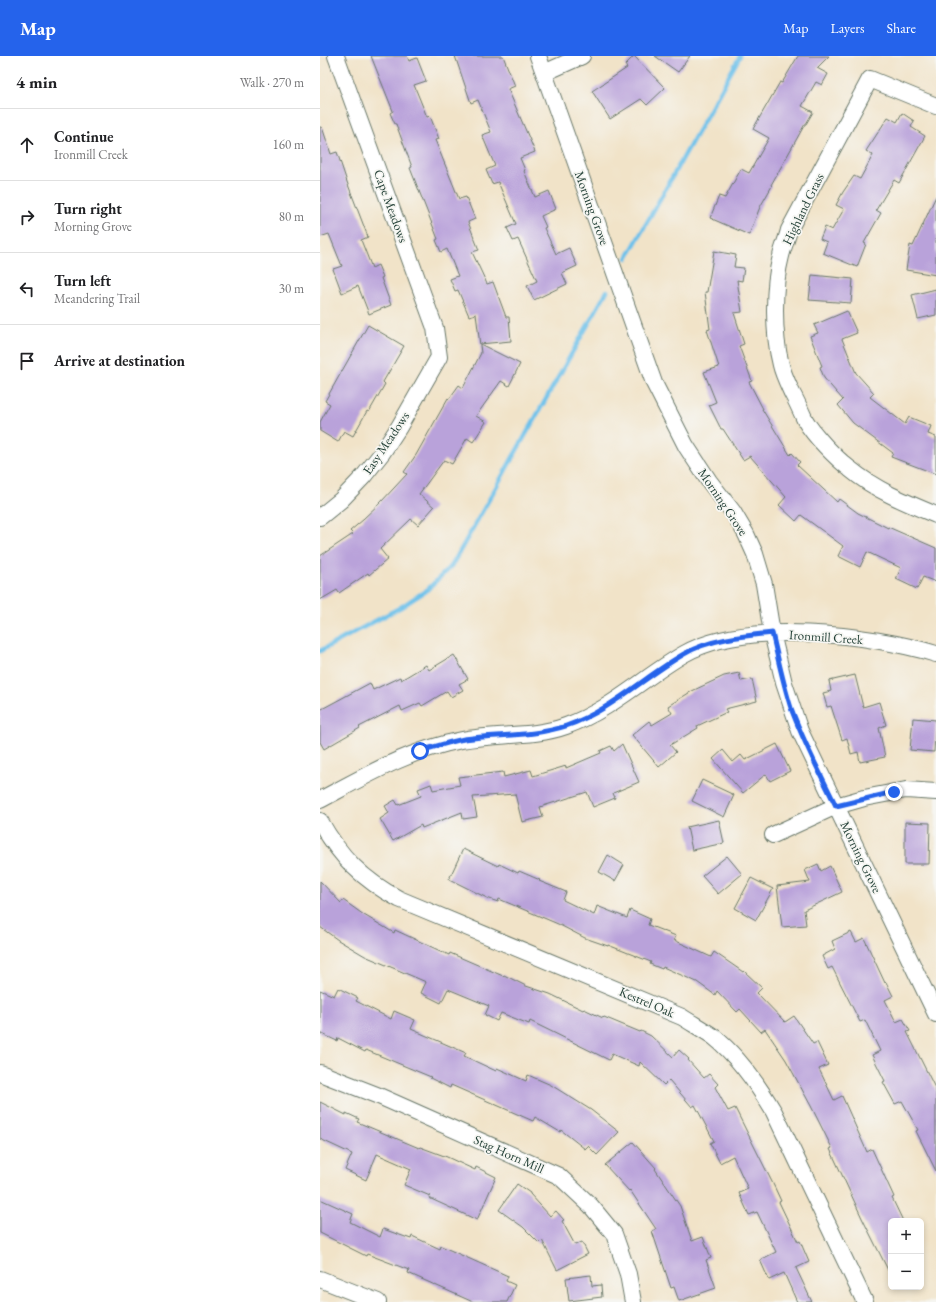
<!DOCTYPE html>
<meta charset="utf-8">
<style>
body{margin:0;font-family:"EB Garamond",serif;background:#f2f2f2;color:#202124}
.controls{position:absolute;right:12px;bottom:12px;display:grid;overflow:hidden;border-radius:6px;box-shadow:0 2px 6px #0003}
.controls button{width:36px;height:36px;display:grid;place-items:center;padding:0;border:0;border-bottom:1px solid #e0e0e0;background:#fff;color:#202124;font:20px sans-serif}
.stop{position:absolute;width:12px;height:12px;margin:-9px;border:3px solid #2563eb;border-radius:50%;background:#fff}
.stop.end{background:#2563eb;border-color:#fff;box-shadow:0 1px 4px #0008}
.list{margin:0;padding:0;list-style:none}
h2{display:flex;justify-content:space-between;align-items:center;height:52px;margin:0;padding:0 16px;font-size:17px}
h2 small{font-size:13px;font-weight:400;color:#757577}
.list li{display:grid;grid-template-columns:26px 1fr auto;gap:12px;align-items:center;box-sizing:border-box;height:72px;padding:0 16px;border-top:1px solid #e0e0e0}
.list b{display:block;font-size:15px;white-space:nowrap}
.list p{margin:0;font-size:13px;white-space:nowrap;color:#757577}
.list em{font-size:13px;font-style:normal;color:#757577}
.icon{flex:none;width:22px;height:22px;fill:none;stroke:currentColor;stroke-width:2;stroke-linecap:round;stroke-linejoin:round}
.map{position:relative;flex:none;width:616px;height:1246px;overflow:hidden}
header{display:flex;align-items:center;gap:24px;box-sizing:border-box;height:56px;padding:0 20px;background:#2563eb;color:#fff}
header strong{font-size:19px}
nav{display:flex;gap:22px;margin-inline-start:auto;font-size:14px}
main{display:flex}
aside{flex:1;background:#fff}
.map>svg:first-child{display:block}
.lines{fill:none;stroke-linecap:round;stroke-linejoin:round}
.stream{stroke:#6dc1ea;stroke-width:4.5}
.building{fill:#b9a2da}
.street-casing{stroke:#687768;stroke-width:18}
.street{stroke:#fff;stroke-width:16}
.route{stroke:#2563eb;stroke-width:5}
.labels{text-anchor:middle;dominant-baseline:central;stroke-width:3.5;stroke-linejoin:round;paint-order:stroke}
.street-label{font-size:13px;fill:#1f3d34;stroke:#f6f6f2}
</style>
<header>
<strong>Map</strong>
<nav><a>Map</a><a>Layers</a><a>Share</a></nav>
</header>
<main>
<aside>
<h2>4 min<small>Walk · 270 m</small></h2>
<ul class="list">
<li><svg class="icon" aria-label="ahead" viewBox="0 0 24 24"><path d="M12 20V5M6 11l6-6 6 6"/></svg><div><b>Continue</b><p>Ironmill Creek</p></div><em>160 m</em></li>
<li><svg class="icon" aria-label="right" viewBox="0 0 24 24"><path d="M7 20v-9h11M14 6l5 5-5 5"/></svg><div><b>Turn right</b><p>Morning Grove</p></div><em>80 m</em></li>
<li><svg class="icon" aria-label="left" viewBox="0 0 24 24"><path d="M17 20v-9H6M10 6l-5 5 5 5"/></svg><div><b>Turn left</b><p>Meandering Trail</p></div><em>30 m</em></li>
<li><svg class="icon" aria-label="arrive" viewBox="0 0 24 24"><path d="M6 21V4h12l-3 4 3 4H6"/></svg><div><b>Arrive at destination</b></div></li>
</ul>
</aside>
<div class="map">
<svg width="616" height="1246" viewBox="0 0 616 1246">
<rect width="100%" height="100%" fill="#f6f6f2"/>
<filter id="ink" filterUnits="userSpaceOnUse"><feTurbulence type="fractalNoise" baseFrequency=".025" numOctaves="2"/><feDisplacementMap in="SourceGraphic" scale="8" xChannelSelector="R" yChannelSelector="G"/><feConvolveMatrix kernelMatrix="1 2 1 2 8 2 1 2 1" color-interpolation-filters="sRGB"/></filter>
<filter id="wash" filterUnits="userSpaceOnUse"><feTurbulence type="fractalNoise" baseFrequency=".012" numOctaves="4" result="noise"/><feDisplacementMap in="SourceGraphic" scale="16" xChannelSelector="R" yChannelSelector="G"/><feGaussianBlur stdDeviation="0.9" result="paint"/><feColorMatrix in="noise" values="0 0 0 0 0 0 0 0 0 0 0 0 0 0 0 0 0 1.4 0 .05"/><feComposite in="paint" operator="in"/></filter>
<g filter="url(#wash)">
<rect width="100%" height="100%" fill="#f1e3c8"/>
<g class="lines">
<path class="stream" d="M307,202L420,0
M0,595L81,551L107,534L132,509L287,235"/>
</g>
<g id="blocks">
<path class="building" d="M51,0H87L89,5L97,2L106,25L94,29L107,61L110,60L119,83L115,84L139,143L146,141L155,163L148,166L159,194L152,196L167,228L173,226L186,261H189L191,285L160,288L200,308L189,330L181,325L156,360L166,366L153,386L147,382L132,408L124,404L99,438L114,451L98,469L91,463L60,493L68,503L49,519L48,517L19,537L17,534L0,544V500L33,478L30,475L44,463H43L61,446L87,418L84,416L96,399L128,342L129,343L139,329L143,332L161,297L156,258L149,260L138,234L135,235L130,223L138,220L127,193L121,196L116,184L118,183L90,112L92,111L76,68H75L70,57L73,55Z
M135,0H183L195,30L188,33L215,96L200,102L205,114L204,115L215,141L229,135L236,153L221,160L226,171L224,172L236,198L249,192L257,210L242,217L247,228L214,244L207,230L217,225L198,183L193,185L187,172L196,168L178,126L172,128L166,114L175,110L162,79L171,76L158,44L151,47Z
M314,0L345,32L327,49L321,43L290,63L272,35L307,12L305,9Z
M335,0H370L358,16Z
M478,0H509L497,12L508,18L502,29L496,26L482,50L493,56L486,68H485L451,129L452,130L440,151L429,179L390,162L399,140L405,142L421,113L429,117L449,82L433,73L460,26L462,27Z
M582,57L594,65L591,71L605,80L579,127L574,124L556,154L561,157L544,187L546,188L537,211L503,197L507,186L500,183L505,171L512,174L524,153L516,149L523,136L534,120L540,123L553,99L546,95L568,61L577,66Z
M0,71H2L11,98L17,96L27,126L48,181L41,184L52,212L58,209L63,221L61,222L71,249L49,258L38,230L22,237L13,213L22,210L9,178L0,181Z
M616,140V219L586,214L590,189L593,190Z
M394,195L416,199L414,211L424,212L422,225L417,224L422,256L414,257L424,288L419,290L432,325L429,326L443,353H442L470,399L472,397L480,406L477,409L517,446L519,443L538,457L568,472V471L616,492V526L603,521L597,533L576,523L581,512L547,496L540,511L518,500L523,490L481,459L476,465L459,449L466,441L430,400L423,404L403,373H401L389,349L396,346L384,316L399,311L387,274L390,273L385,236H387Z
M492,219L533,223L531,247L489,244Z
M616,233V259L598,263L592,239Z
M527,255L537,277L522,283L536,317L554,337L550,341L585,368L589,361L611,370L608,378L616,381V418L571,401L573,397L533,367L518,349L523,344L504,322L500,311L502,310L490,280L498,277L494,269Z
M48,269L84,290L63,326L65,328L49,356L47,355L33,380L24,375L18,386L0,375V366L10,348L5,345Z
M134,599L148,623L139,628L143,634L131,641L127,635L102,650L100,647L82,655L80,650L39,671L40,672L4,693L0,686V654L50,627L53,634L80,621L81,624L106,609L109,614Z
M419,617L421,625L432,623L437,645L405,653L407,656L377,670L378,672L350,689L356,696L339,711L312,679L329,665L332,669L352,657L348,650L372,635L404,620Z
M535,619L543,651L559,646L566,669L559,672L565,701L540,706L538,696L531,698L527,682L522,684L511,650L507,651L503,637L511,635L509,625Z
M593,662L616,664L614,696L590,694Z
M302,688L319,726L293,737L295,742L273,751L267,736L220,751L223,761L202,766L195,738L153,741L157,761L143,763L142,756L102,772L101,769L73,785L60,763L69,757L65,750L75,744L78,749L101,740L98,733L111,728L113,734L140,729L138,721L183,716L184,721L211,714L213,720L246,710V712L281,697L280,695L291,690L294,695Z
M457,688L470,715L450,725L446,718L423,737L393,703L403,694L413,706L421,699L425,704Z
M382,724L414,739L404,761L372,745Z
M399,764L404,787L372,794L367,771Z
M585,766L610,767L609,808H585Z
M143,793L178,810L179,808L198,817L199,815L220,824L219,825L246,836L243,844L274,859L277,850L307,862L310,854L330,863L328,869L356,880L354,884L391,901L394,896L423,916L424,915L442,932L437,937L465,966L474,960L493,988L497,986L508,1009L499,1013L514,1044L522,1040L547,1096L552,1093L574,1141L572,1142L583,1165H571V1220L542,1162L510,1093L512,1092L491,1050L466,1004L445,973L441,976L420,953L417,956L397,935L395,939L377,926L343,911L342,913L330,908L331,906L288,889V890L265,882L238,868L179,843L178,846L167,842L129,823Z
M288,799L304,809L295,825L279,816Z
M407,800L422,818L398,838L382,820Z
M498,808L501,815L510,810L522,836L484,854L486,869L462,871L457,830L490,826L485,814Z
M431,822L453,833L436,864L415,852Z
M0,825L21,847L23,844L44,859L74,877L75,874L129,899L130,897L183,920L184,919L206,930L230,938L263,954L264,953L283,962L284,961L320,976L321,975L331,980L353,1001L359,994L369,1003L368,1004L384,1022L389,1018L398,1028L395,1031L408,1055L415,1052L455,1132L461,1145L459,1146L478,1186L480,1185L489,1206L476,1212L492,1246H477L464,1217L449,1224L440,1204L456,1196L437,1156L429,1159L419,1137L428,1133L413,1100L400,1107L390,1087L394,1085L375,1049L372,1051L349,1024L344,1029L320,1006L319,1010L292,998L289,1004L210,965L209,968L181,957L177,965L165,959L169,950L128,933L121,947L101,937L106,926L45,900L18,884L0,871Z
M531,876L536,886L544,882L565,927L566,926L573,940L565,944L576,966L583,963L590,975L587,976L616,1034V1115L596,1075L598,1074L582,1045L575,1048L563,1026L565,1025L552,999L560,995L545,964L540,966L512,911L508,913L502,900L515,893L512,885Z
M18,932L38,942L36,945L71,963L74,955L95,964L91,973L146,997L144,1000L176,1015L177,1012L206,1025L208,1019L231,1029L271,1054L299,1076L277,1099L268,1090L265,1093L241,1074L240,1076L215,1061L213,1065L131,1029L130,1032L110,1022L111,1021L46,994L45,996L18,982L17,985L0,977V934L14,940Z
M0,1046L26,1059V1057L39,1063L37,1066L99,1092L100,1091L127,1101L155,1114L156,1111L176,1121L157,1164L109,1142L110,1140L84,1129L91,1113L57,1098L46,1124L25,1114L32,1098L0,1083Z
M313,1086L336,1112L335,1113L360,1150L372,1185L383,1181L391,1202L386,1204L396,1232L359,1245L354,1231L351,1232L332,1175L336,1173L310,1134L309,1135L285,1109Z
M197,1128L210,1137V1138L230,1160L236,1155L244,1164L242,1165L255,1189L262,1186L268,1198L237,1214L222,1184L219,1187L203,1171L179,1154Z
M0,1143L33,1158L30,1166L60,1181L63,1173L91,1183L92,1180L120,1193L121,1190L188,1220L186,1225L195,1229L187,1246H153L88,1217L89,1214L47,1198L46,1200L0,1177Z
M271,1219L272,1230L281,1229L282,1241L249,1245L246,1222Z"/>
</g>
</g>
<g filter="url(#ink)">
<use href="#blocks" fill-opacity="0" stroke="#687768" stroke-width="1"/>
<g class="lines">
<defs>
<path id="street" d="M218,0L334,327L366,390L389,425L413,456L426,478L435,498L444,528L452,577L464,627L480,675L616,958
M224,17L262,0
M616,50L550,23L469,174C467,183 463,191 461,200C453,230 453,278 461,309C463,318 468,328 472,337C477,346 481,355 485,364C494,380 516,402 530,413C555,434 587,447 616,459
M0,461L21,444L43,421L62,397L79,371L119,301L115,272L16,0
M0,744C47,719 89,694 142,684C176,677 213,682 246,670C291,654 324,621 364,598C424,563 551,578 616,598
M0,765C20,801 43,824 79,843L362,961C373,968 384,974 394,981C419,1001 438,1029 454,1056L545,1246
M453,779L516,750L544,742L586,734L616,736
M0,1017L59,1040L239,1120L271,1150L294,1178L308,1218L313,1246
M0,1223L58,1246"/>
</defs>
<use href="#street" class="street-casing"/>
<use href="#street" class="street"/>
</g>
</g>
<g class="lines" filter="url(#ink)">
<path class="route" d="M100,695C114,691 129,686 144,683C177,678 213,681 246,670C290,655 324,621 364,598C390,583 422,580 452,577C458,602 463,627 471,652C483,685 500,717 516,750L574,736"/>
</g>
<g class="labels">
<g class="street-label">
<text transform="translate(71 150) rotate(70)">Cape Meadows</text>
<text transform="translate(272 152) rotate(70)">Morning Grove</text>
<text transform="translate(483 153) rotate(-64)">Highland Grass</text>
<text transform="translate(66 387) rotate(-56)">Easy Meadows</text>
<text transform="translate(403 446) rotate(56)">Morning Grove</text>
<text transform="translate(506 581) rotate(4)">Ironmill Creek</text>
<text transform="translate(541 801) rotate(64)">Morning Grove</text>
<text transform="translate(327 946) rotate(23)">Kestrel Oak</text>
<text transform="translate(189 1098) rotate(24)">Stag Horn Mill</text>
</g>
</g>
</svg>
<div class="controls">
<button>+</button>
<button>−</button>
</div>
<div class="stop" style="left:100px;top:695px"></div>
<div class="stop end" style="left:574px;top:736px"></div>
</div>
</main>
